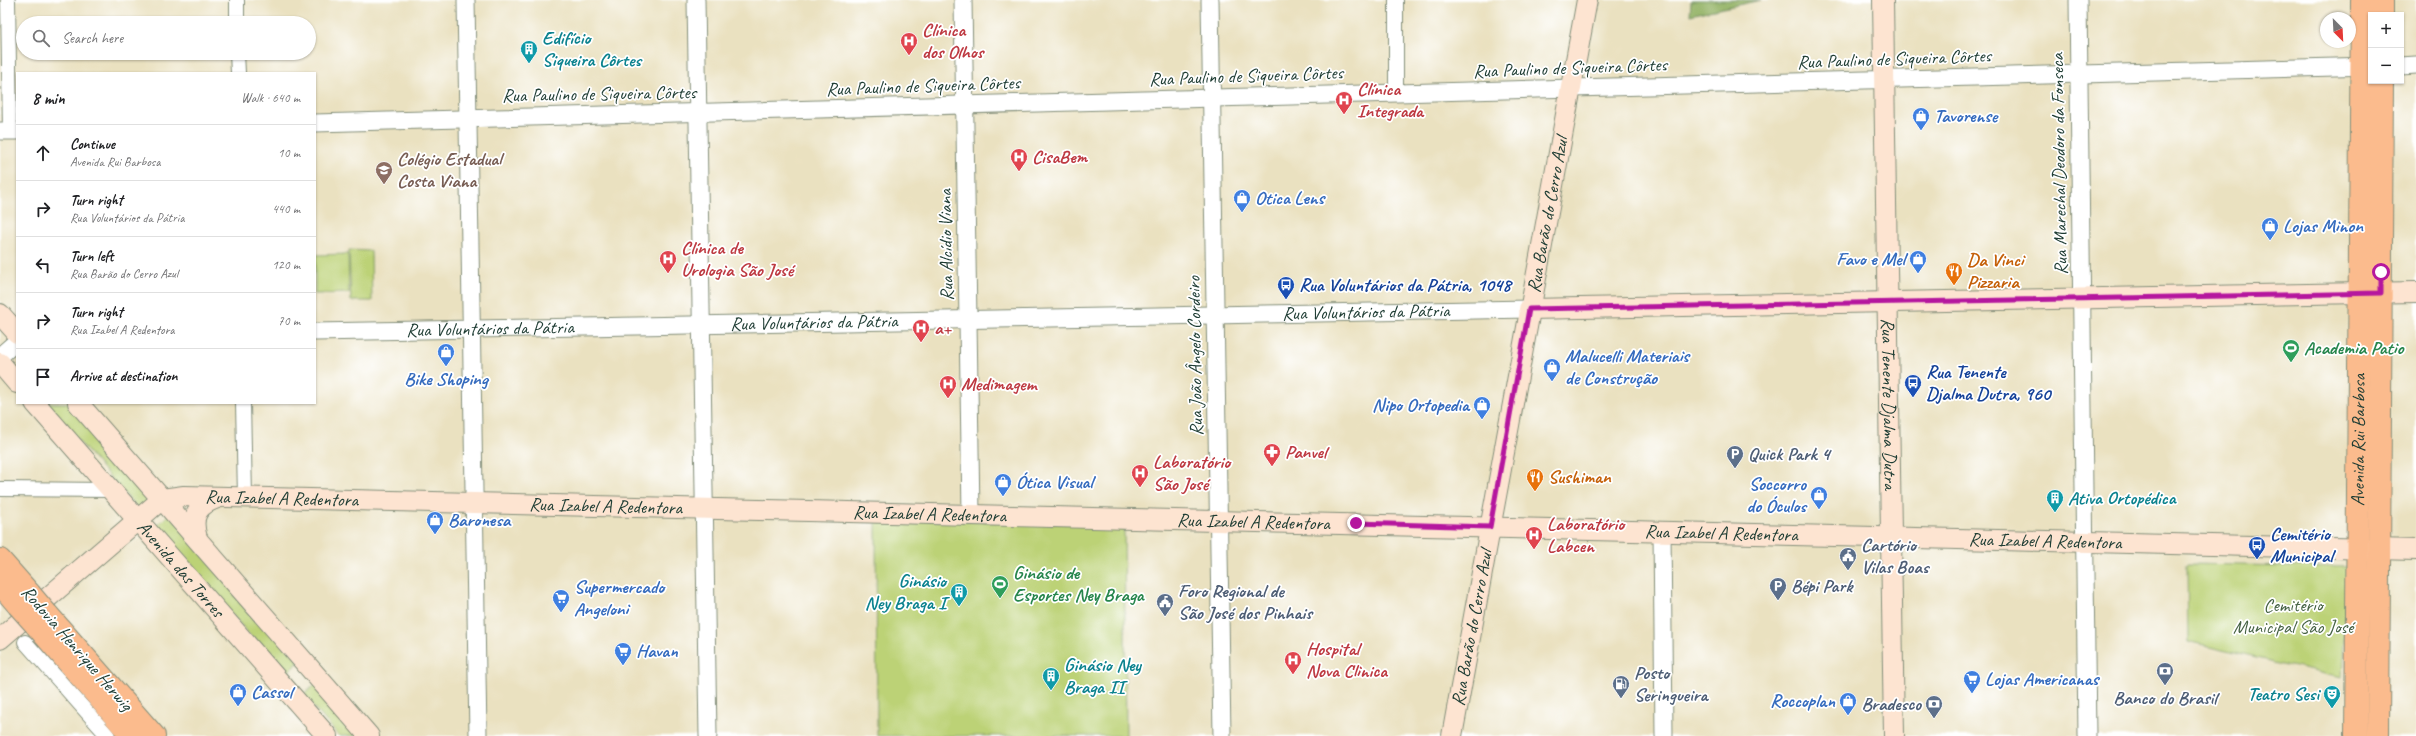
<!DOCTYPE html>
<meta charset="utf-8">
<style>
body{margin:0;font-family:Caveat,sans-serif;background:#f6f6f6;color:#202124}
.controls{position:absolute;right:12px;top:12px;display:grid;overflow:hidden;border-radius:0px;box-shadow:0 1px 3px #0004}
.controls button{width:36px;height:36px;display:grid;place-items:center;padding:0;border:0;border-bottom:1px solid #e0e0e0;background:#fff;color:#202124;font:20px sans-serif}
.compass{position:absolute;left:2320px;top:12px;width:36px;height:36px;border-radius:50%;background:#fff;box-shadow:0 1px 3px #0004;rotate:156deg}
.stop{position:absolute;width:12px;height:12px;margin:-9px;border:3px solid #b5179e;border-radius:50%;background:#fff}
.stop.end{background:#b5179e;border-color:#fff;box-shadow:0 1px 4px #0008}
.list{margin:0;padding:0;list-style:none}
h2{display:flex;justify-content:space-between;align-items:center;height:52px;margin:0;padding:0 16px;font-size:17px}
h2 small{font-size:13px;font-weight:400;color:#757577}
.list li{display:grid;grid-template-columns:26px 1fr auto;gap:12px;align-items:center;box-sizing:border-box;height:56px;padding:0 16px;border-top:1px solid #e0e0e0}
.list b{display:block;font-size:15px;white-space:nowrap}
.list p{margin:0;font-size:13px;white-space:nowrap;color:#757577}
.list em{font-size:13px;font-style:normal;color:#757577}
.icon{flex:none;width:22px;height:22px;fill:none;stroke:currentColor;stroke-width:2;stroke-linecap:round;stroke-linejoin:round}
.map{position:relative;flex:none;width:2416px;height:736px;overflow:hidden}
.search{position:absolute;background:#fff;box-shadow:0 1px 3px #0004;left:16px;top:16px;width:300px;height:44px;display:flex;align-items:center;gap:10px;box-sizing:border-box;padding:0 14px;border-radius:22px;color:#757577;font-size:15px}
.panel{position:absolute;background:#fff;box-shadow:0 1px 3px #0004;left:16px;top:72px;width:300px;height:332px;border-radius:0px}
.map>svg:first-child{display:block}
.green{fill:#bcd276;stroke:#6e8855}
.forest{fill:#95b467;stroke:#5a784e}
.lines{fill:none;stroke-linecap:round;stroke-linejoin:round}
.minor-casing{stroke:#848f7a;stroke-width:16}
.tertiary-casing{stroke:#848f7a;stroke-width:19}
.secondary-casing{stroke:#848f7a;stroke-width:22}
.primary-casing{stroke:#848f7a;stroke-width:24}
.trunk-casing{stroke:#848f7a;stroke-width:24}
.minor{stroke:#fff;stroke-width:14}
.tertiary{stroke:#fff;stroke-width:17}
.secondary{stroke:#fde4d1;stroke-width:20}
.primary{stroke:#fbbb8d;stroke-width:22}
.trunk{stroke:#fbbb8d;stroke-width:22}
.trunk-bridge-casing{stroke:#848f7a;stroke-width:24;stroke-linecap:butt}
.trunk-bridge{stroke:#fbbb8d;stroke-width:22}
.route{stroke:#b5179e;stroke-width:5}
.labels{text-anchor:middle;dominant-baseline:central;stroke-width:3.5;stroke-linejoin:round;paint-order:stroke}
.health-label{font-size:19px;font-weight:bold;fill:#be3a42;stroke:#fff;text-anchor:start}
.culture-label{font-size:19px;font-weight:bold;fill:#0d838f;stroke:#fff;text-anchor:start}
.street-label{font-size:19px;fill:#1f3d34;stroke:#fff}
.shop-label{font-size:19px;font-weight:bold;fill:#366cbe;stroke:#fff;text-anchor:start}
.education-label{font-size:19px;font-weight:bold;fill:#785e54;stroke:#fff;text-anchor:start}
.food-label{font-size:19px;font-weight:bold;fill:#c56008;stroke:#fff;text-anchor:start}
.transit-label{font-size:19px;font-weight:bold;fill:#164399;stroke:#fff;text-anchor:start}
.leisure-label{font-size:19px;font-weight:bold;fill:#27864d;stroke:#fff;text-anchor:start}
.service-label{font-size:19px;font-weight:bold;fill:#4e5e75;stroke:#fff;text-anchor:start}
.park-label{font-size:19px;fill:#466244;stroke:#fff}
</style>
<div class="map">
<svg width="2416" height="736" viewBox="0 0 2416 736">
<rect width="100%" height="100%" fill="#fff"/>
<filter id="ink" filterUnits="userSpaceOnUse"><feTurbulence type="fractalNoise" baseFrequency=".025" numOctaves="2"/><feDisplacementMap in="SourceGraphic" scale="8" xChannelSelector="R" yChannelSelector="G"/><feConvolveMatrix kernelMatrix="1 2 1 2 8 2 1 2 1" color-interpolation-filters="sRGB"/></filter>
<filter id="wash" filterUnits="userSpaceOnUse"><feTurbulence type="fractalNoise" baseFrequency=".012" numOctaves="4" result="noise"/><feDisplacementMap in="SourceGraphic" scale="16" xChannelSelector="R" yChannelSelector="G"/><feGaussianBlur stdDeviation="0.9" result="paint"/><feColorMatrix in="noise" values="0 0 0 0 0 0 0 0 0 0 0 0 0 0 0 0 0 1.4 0 .05"/><feComposite in="paint" operator="in"/></filter>
<g filter="url(#wash)">
<rect width="100%" height="100%" fill="#eae1c0"/>
<path class="green" d="M349,250L371,251L372,301H351Z
M348,254L349,293L315,294V255Z
M45,403H71L154,499L139,510Z
M170,514L299,662L284,675L156,526Z
M876,519L1124,525L1126,736H877Z
M2187,564L2348,567L2342,678L2188,642Z
M317,683L363,736H339L303,695Z"/>
<path class="forest" d="M1691,0H1761L1690,15Z"/>
</g>
<g filter="url(#ink)">
<g class="lines">
<defs>
<path id="minor" d="M8,0L10,131
M237,0V23
M1396,0V93
M237,53L238,73
M243,403L245,497
M0,489L111,490
M25,642L108,736"/>
<g id="tertiary">
<path d="M466,0L478,736"/>
<path d="M696,0L708,736"/>
<path d="M963,0L971,514"/>
<path d="M1210,0L1222,736"/>
<path d="M2078,0L2087,736"/>
<path d="M2401,66L2416,65"/>
<path d="M315,123L2371,66"/>
<path d="M0,131H17"/>
<path id="s1" d="M315,332L1529,309"/>
<path d="M0,356L17,341"/>
<path d="M1662,531L1664,736"/>
</g>
<g id="secondary">
<path id="s2" d="M1883,0L1894,736"/>
<path d="M1529,309L2416,292"/>
<path d="M0,314L17,333"/>
<path d="M0,363L17,383"/>
<path id="s3" d="M35,403L327,736"/>
<path d="M78,403L369,736"/>
<path d="M197,538C190,515 198,504 220,497"/>
<path id="s4" d="M0,639L162,499L184,496L2416,550"/>
<path id="s5" d="M1452,736L1587,0"/>
</g>
<g id="primary">
<path d="M2382,15V0"/>
<path id="s6" d="M2356,736L2362,0"/>
<path d="M2378,736L2382,81"/>
</g>
<path id="trunk" d="M0,560L30,594
M0,584L18,605
M47,614L154,736
M35,624L132,736"/>
</defs>
<use href="#minor" class="minor-casing"/>
<use href="#tertiary" class="tertiary-casing"/>
<use href="#secondary" class="secondary-casing"/>
<use href="#primary" class="primary-casing"/>
<use href="#trunk" class="trunk-casing"/>
<use href="#minor" class="minor"/>
<use href="#tertiary" class="tertiary"/>
<use href="#secondary" class="secondary"/>
<use href="#primary" class="primary"/>
<use href="#trunk" class="trunk"/>
<defs>
<path id="trunk-bridge" d="M30,594L47,614
M18,605L35,624"/>
</defs>
<use href="#trunk-bridge" class="trunk-bridge-casing"/>
<use href="#trunk-bridge" class="trunk-bridge"/>
</g>
</g>
<g class="lines" filter="url(#ink)">
<path class="route" d="M1356,523L1490,527L1529,309L2381,293V272"/>
</g>
<defs>
<symbol id="hospital-pin" viewBox="-11 -11 22 30"><path d="M0 17L-7.5 6A9.5 9.5 0 1 1 7.5 6Z" fill="#e0444e" stroke="#fff"/><path d="M-5-5h3v3.5h4V-5h3V5h-3V1.5h-4V5h-3Z" fill="#fff"/></symbol>
<symbol id="building-pin" viewBox="-11 -11 22 30"><path d="M0 17L-7.5 6A9.5 9.5 0 1 1 7.5 6Z" fill="#0f9aa8" stroke="#fff"/><path d="M-4-6H4V6H1V3H-1V6H-4ZM-2.5-4.3h1.7v1.8h-1.7ZM.8-4.3h1.7v1.8H.8ZM-2.5-1h1.7V.8h-1.7ZM.8-1h1.7V.8H.8Z" fill="#fff"/></symbol>
<symbol id="shop-pin" viewBox="-11 -11 22 30"><path d="M0 17L-7.5 6A9.5 9.5 0 1 1 7.5 6Z" fill="#3f7fe0" stroke="#fff"/><path d="M-5-2.5h2.3a2.7 3.5 0 0 1 5.4 0H5L5.5 6h-11ZM-1.5-2.5h3a1.5 2.3 0 0 0-3 0Z" fill="#fff"/></symbol>
<symbol id="school-pin" viewBox="-11 -11 22 30"><path d="M0 17L-7.5 6A9.5 9.5 0 1 1 7.5 6Z" fill="#8d6e63" stroke="#fff"/><path d="M0-5L7-2L0 1L-7-2ZM-4 1L0 2.5L4 1V4Q0 6-4 4Z" fill="#fff"/></symbol>
<symbol id="restaurant-pin" viewBox="-11 -11 22 30"><path d="M0 17L-7.5 6A9.5 9.5 0 1 1 7.5 6Z" fill="#e8710a" stroke="#fff"/><path d="M-5-6h1v4h1v-4h1v4h1v-4h1v5L-1.5 .5V6h-2V.5L-5-1ZM5-6V6H3V1.5H1.5Q1.5-4 5-6Z" fill="#fff"/></symbol>
<symbol id="bus-pin" viewBox="-11 -11 22 30"><path d="M0 17L-7.5 6A9.5 9.5 0 1 1 7.5 6Z" fill="#1a4fb4" stroke="#fff"/><path d="M-5-6H5V4H4V6H2V4H-2V6H-4V4H-5ZM-3.5-4V0h7V-4ZM-3.5 1.2v1.5H-2V1.2ZM2 1.2v1.5H3.5V1.2Z" fill="#fff"/></symbol>
<symbol id="stadium-pin" viewBox="-11 -11 22 30"><path d="M0 17L-7.5 6A9.5 9.5 0 1 1 7.5 6Z" fill="#2e9e5b" stroke="#fff"/><path d="M0-5a6.5 5 0 1 0 0 10a6.5 5 0 1 0 0-10ZM-3.5-1.8h7v3.6h-7Z" fill="#fff"/></symbol>
<symbol id="pharmacy-pin" viewBox="-11 -11 22 30"><path d="M0 17L-7.5 6A9.5 9.5 0 1 1 7.5 6Z" fill="#e0444e" stroke="#fff"/><path d="M-2-6h4v4h4v4h-4v4h-4v-4h-4v-4h4Z" fill="#fff"/></symbol>
<symbol id="parking-pin" viewBox="-11 -11 22 30"><path d="M0 17L-7.5 6A9.5 9.5 0 1 1 7.5 6Z" fill="#5c6f8a" stroke="#fff"/><path d="M-3.5-5.5H1a3.5 3.5 0 0 1 0 7H-1V5.5H-3.5ZM-1-3.4V-.6H.8a1.4 1.4 0 0 0 0-2.8Z" fill="#fff"/></symbol>
<symbol id="civic-pin" viewBox="-11 -11 22 30"><path d="M0 17L-7.5 6A9.5 9.5 0 1 1 7.5 6Z" fill="#5c6f8a" stroke="#fff"/><path d="M-.6-6.5H3V-4.5H.6V-3L4-1V1h2V6H-6V1h2V-1L-.6-3ZM-1.2 2.5V6h2.4V2.5Z" fill="#fff"/></symbol>
<symbol id="supermarket-pin" viewBox="-11 -11 22 30"><path d="M0 17L-7.5 6A9.5 9.5 0 1 1 7.5 6Z" fill="#3f7fe0" stroke="#fff"/><path d="M-6-5.5h2.5l.6 2H6L4.5 2H-2.5L-4.4-4H-6ZM-1.5 3.2a1.3 1.3 0 1 0 .1 0ZM3 3.2a1.3 1.3 0 1 0 .1 0Z" fill="#fff"/></symbol>
<symbol id="bank-pin" viewBox="-11 -11 22 30"><path d="M0 17L-7.5 6A9.5 9.5 0 1 1 7.5 6Z" fill="#5c6f8a" stroke="#fff"/><path d="M-6-4H6V4H-6ZM0-2.3a2.3 2.3 0 1 0 0 4.6a2.3 2.3 0 1 0 0-4.6Z" fill="#fff"/></symbol>
<symbol id="fuel-pin" viewBox="-11 -11 22 30"><path d="M0 17L-7.5 6A9.5 9.5 0 1 1 7.5 6Z" fill="#5c6f8a" stroke="#fff"/><path d="M-5.5-6h7V0h2V4h1.3V-2.5L3-4.5l.8-.8L6-3V5H2.5V1h-1V6h-7ZM-4.2-4.7v3.2H.2V-4.7Z" fill="#fff"/></symbol>
<symbol id="theatre-pin" viewBox="-11 -11 22 30"><path d="M0 17L-7.5 6A9.5 9.5 0 1 1 7.5 6Z" fill="#0f9aa8" stroke="#fff"/><path d="M-5-5.5Q0-4 5-5.5V0Q5 5 0 6Q-5 5-5 0ZM-3.3-2.5H-1v1.5H-3.3ZM1-2.5H3.3v1.5H1ZM-2.8 1Q0 5.5 2.8 1Z" fill="#fff"/></symbol>
</defs>
<g fill-rule="evenodd">
<use href="#hospital-pin" x="899" y="31" width="20" height="27"/>
<use href="#building-pin" x="519" y="39" width="20" height="27"/>
<use href="#hospital-pin" x="1334" y="90" width="20" height="27"/>
<use href="#shop-pin" x="1911" y="106" width="20" height="27"/>
<use href="#hospital-pin" x="1009" y="147" width="20" height="27"/>
<use href="#school-pin" x="374" y="160" width="20" height="27"/>
<use href="#shop-pin" x="1232" y="188" width="20" height="27"/>
<use href="#shop-pin" x="2260" y="216" width="20" height="27"/>
<use href="#hospital-pin" x="658" y="249" width="20" height="27"/>
<use href="#shop-pin" x="1908" y="249" width="20" height="27"/>
<use href="#restaurant-pin" x="1944" y="261" width="20" height="27"/>
<use href="#bus-pin" x="1276" y="275" width="20" height="27"/>
<use href="#hospital-pin" x="911" y="318" width="20" height="27"/>
<use href="#stadium-pin" x="2281" y="338" width="20" height="27"/>
<use href="#shop-pin" x="436" y="342" width="20" height="27"/>
<use href="#shop-pin" x="1542" y="357" width="20" height="27"/>
<use href="#bus-pin" x="1903" y="373" width="20" height="27"/>
<use href="#hospital-pin" x="938" y="374" width="20" height="27"/>
<use href="#shop-pin" x="1472" y="395" width="20" height="27"/>
<use href="#pharmacy-pin" x="1262" y="442" width="20" height="27"/>
<use href="#parking-pin" x="1725" y="444" width="20" height="27"/>
<use href="#hospital-pin" x="1130" y="463" width="20" height="27"/>
<use href="#restaurant-pin" x="1525" y="467" width="20" height="27"/>
<use href="#shop-pin" x="993" y="472" width="20" height="27"/>
<use href="#shop-pin" x="1809" y="485" width="20" height="27"/>
<use href="#building-pin" x="2045" y="488" width="20" height="27"/>
<use href="#shop-pin" x="425" y="510" width="20" height="27"/>
<use href="#hospital-pin" x="1524" y="525" width="20" height="27"/>
<use href="#bus-pin" x="2247" y="535" width="20" height="27"/>
<use href="#civic-pin" x="1838" y="546" width="20" height="27"/>
<use href="#stadium-pin" x="990" y="574" width="20" height="27"/>
<use href="#parking-pin" x="1768" y="576" width="20" height="27"/>
<use href="#building-pin" x="949" y="582" width="20" height="27"/>
<use href="#supermarket-pin" x="551" y="588" width="20" height="27"/>
<use href="#civic-pin" x="1155" y="592" width="20" height="27"/>
<use href="#supermarket-pin" x="613" y="641" width="20" height="27"/>
<use href="#hospital-pin" x="1283" y="650" width="20" height="27"/>
<use href="#bank-pin" x="2155" y="661" width="20" height="27"/>
<use href="#building-pin" x="1041" y="666" width="20" height="27"/>
<use href="#supermarket-pin" x="1962" y="669" width="20" height="27"/>
<use href="#fuel-pin" x="1611" y="674" width="20" height="27"/>
<use href="#shop-pin" x="228" y="682" width="20" height="27"/>
<use href="#theatre-pin" x="2322" y="684" width="20" height="27"/>
<use href="#shop-pin" x="1838" y="691" width="20" height="27"/>
<use href="#bank-pin" x="1924" y="694" width="20" height="27"/>
</g>
<g class="labels">
<g class="health-label">
<text x="922" y="30">Clínica<tspan x="922" dy="22">dos Olhos</tspan></text>
<text x="1357" y="89">Clínica<tspan x="1357" dy="22">Integrada</tspan></text>
<text x="1032" y="157">CisaBem</text>
<text x="681" y="248">Clínica de<tspan x="681" dy="22">Urologia São José</tspan></text>
<text x="934" y="328">a+</text>
<text x="961" y="384">Medimagem</text>
<text x="1285" y="452">Panvel</text>
<text x="1153" y="462">Laboratório<tspan x="1153" dy="22">São José</tspan></text>
<text x="1547" y="524">Laboratório<tspan x="1547" dy="22">Labcen</tspan></text>
<text x="1306" y="649">Hospital<tspan x="1306" dy="22">Nova Clinica</tspan></text>
</g>
<g class="culture-label">
<text x="542" y="38">Edifício<tspan x="542" dy="22">Siqueira Côrtes</tspan></text>
<text x="2068" y="498">Ativa Ortopédica</text>
<text x="946" y="581" text-anchor="end">Ginásio<tspan x="946" dy="22">Ney Braga I</tspan></text>
<text x="1064" y="665">Ginásio Ney<tspan x="1064" dy="22">Braga II</tspan></text>
<text x="2319" y="694" text-anchor="end">Teatro Sesi</text>
</g>
<g class="street-label">
<text transform="translate(1894 59) rotate(-2)">Rua Paulino de Siqueira Côrtes</text>
<text transform="translate(1570 68) rotate(-2)">Rua Paulino de Siqueira Côrtes</text>
<text transform="translate(1246 76) rotate(-2)">Rua Paulino de Siqueira Côrtes</text>
<text transform="translate(923 86) rotate(-2)">Rua Paulino de Siqueira Côrtes</text>
<text transform="translate(599 94) rotate(-1)">Rua Paulino de Siqueira Côrtes</text>
<text transform="translate(2059 164) rotate(-91)">Rua Marechal Deodoro da Fonseca</text>
<text stroke="none"><textPath href="#s5" startOffset="530">Rua Barão do Cerro Azul</textPath></text>
<text transform="translate(946 245) rotate(-91)">Rua Alcídio Viana</text>
<text stroke="none"><textPath href="#s1" startOffset="1051">Rua Voluntários da Pátria</textPath></text>
<text stroke="none"><textPath href="#s1" startOffset="499">Rua Voluntários da Pátria</textPath></text>
<text stroke="none"><textPath href="#s1" startOffset="175">Rua Voluntários da Pátria</textPath></text>
<text transform="translate(1195 356) rotate(-91)">Rua João Ângelo Cordeiro</text>
<text stroke="none"><textPath href="#s2" startOffset="404">Rua Tenente Djalma Dutra</textPath></text>
<text stroke="none"><textPath href="#s6" startOffset="296">Avenida Rui Barbosa</textPath></text>
<text stroke="none"><textPath href="#s4" startOffset="334">Rua Izabel A Redentora</textPath></text>
<text stroke="none"><textPath href="#s4" startOffset="658">Rua Izabel A Redentora</textPath></text>
<text stroke="none"><textPath href="#s4" startOffset="982">Rua Izabel A Redentora</textPath></text>
<text stroke="none"><textPath href="#s4" startOffset="1306">Rua Izabel A Redentora</textPath></text>
<text stroke="none"><textPath href="#s4" startOffset="1774">Rua Izabel A Redentora</textPath></text>
<text stroke="none"><textPath href="#s4" startOffset="2098">Rua Izabel A Redentora</textPath></text>
<text stroke="none"><textPath href="#s3" startOffset="221">Avenida das Torres</textPath></text>
<text stroke="none"><textPath href="#s5" startOffset="110">Rua Barão do Cerro Azul</textPath></text>
<text transform="translate(77 648) rotate(49)">Rodovia Henrique Herwig</text>
</g>
<g class="shop-label">
<text x="1934" y="116">Tavorense</text>
<text x="1255" y="198">Otica Lens</text>
<text x="2283" y="226">Lojas Minon</text>
<text x="1905" y="259" text-anchor="end">Favo e Mel</text>
<text x="1565" y="356">Malucelli Materiais<tspan x="1565" dy="22">de Construção</tspan></text>
<text x="446" y="379" text-anchor="middle">Bike Shoping</text>
<text x="1469" y="405" text-anchor="end">Nipo Ortopedia</text>
<text x="1016" y="482">Ótica Visual</text>
<text x="1806" y="484" text-anchor="end">Soccorro<tspan x="1806" dy="22">do Óculos</tspan></text>
<text x="448" y="520">Baronesa</text>
<text x="574" y="587">Supermercado<tspan x="574" dy="22">Angeloni</tspan></text>
<text x="636" y="651">Havan</text>
<text x="1985" y="679">Lojas Americanas</text>
<text x="251" y="692">Cassol</text>
<text x="1835" y="701" text-anchor="end">Roccoplan</text>
</g>
<g class="education-label">
<text x="397" y="159">Colégio Estadual<tspan x="397" dy="22">Costa Viana</tspan></text>
</g>
<g class="food-label">
<text x="1967" y="260">Da Vinci<tspan x="1967" dy="22">Pizzaria</tspan></text>
<text x="1548" y="477">Sushiman</text>
</g>
<g class="transit-label">
<text x="1299" y="285">Rua Voluntários da Pátria, 1048</text>
<text x="1926" y="372">Rua Tenente<tspan x="1926" dy="22">Djalma Dutra, 960</tspan></text>
<text x="2270" y="534">Cemitério<tspan x="2270" dy="22">Municipal</tspan></text>
</g>
<g class="leisure-label">
<text x="2304" y="348">Academia Patio</text>
<text x="1013" y="573">Ginásio de<tspan x="1013" dy="22">Esportes Ney Braga</tspan></text>
</g>
<g class="service-label">
<text x="1748" y="454">Quick Park 4</text>
<text x="1861" y="545">Cartório<tspan x="1861" dy="22">Vilas Boas</tspan></text>
<text x="1791" y="586">Bépi Park</text>
<text x="1178" y="591">Foro Regional de<tspan x="1178" dy="22">São José dos Pinhais</tspan></text>
<text x="1634" y="673">Posto<tspan x="1634" dy="22">Seringueira</tspan></text>
<text x="2165" y="698" text-anchor="middle">Banco do Brasil</text>
<text x="1921" y="704" text-anchor="end">Bradesco</text>
</g>
<g class="park-label">
<text x="2293" y="605">Cemitério<tspan x="2293" dy="22">Municipal São José</tspan></text>
</g>
</g>
</svg>
<div class="controls">
<button>+</button>
<button>−</button>
</div>
<svg class="compass" viewBox="-18 -18 36 36"><path d="M0-13l5 13h-10z" fill="#e53935"/><path d="M0 13l5-13h-10z" fill="#757577"/></svg>
<div class="stop" style="left:2381px;top:272px"></div>
<div class="stop end" style="left:1356px;top:523px"></div>
<div class="search"><svg class="icon" aria-label="search" viewBox="0 0 24 24"><circle cx="10" cy="10" r="6"/><path d="M15 15l6 6"/></svg>Search here</div>
<section class="panel">
<h2>8 min<small>Walk · 640 m</small></h2>
<ul class="list">
<li><svg class="icon" aria-label="ahead" viewBox="0 0 24 24"><path d="M12 20V5M6 11l6-6 6 6"/></svg><div><b>Continue</b><p>Avenida Rui Barbosa</p></div><em>10 m</em></li>
<li><svg class="icon" aria-label="right" viewBox="0 0 24 24"><path d="M7 20v-9h11M14 6l5 5-5 5"/></svg><div><b>Turn right</b><p>Rua Voluntários da Pátria</p></div><em>440 m</em></li>
<li><svg class="icon" aria-label="left" viewBox="0 0 24 24"><path d="M17 20v-9H6M10 6l-5 5 5 5"/></svg><div><b>Turn left</b><p>Rua Barão do Cerro Azul</p></div><em>120 m</em></li>
<li><svg class="icon" aria-label="right" viewBox="0 0 24 24"><path d="M7 20v-9h11M14 6l5 5-5 5"/></svg><div><b>Turn right</b><p>Rua Izabel A Redentora</p></div><em>70 m</em></li>
<li><svg class="icon" aria-label="arrive" viewBox="0 0 24 24"><path d="M6 21V4h12l-3 4 3 4H6"/></svg><div><b>Arrive at destination</b></div></li>
</ul>
</section>
</div>
